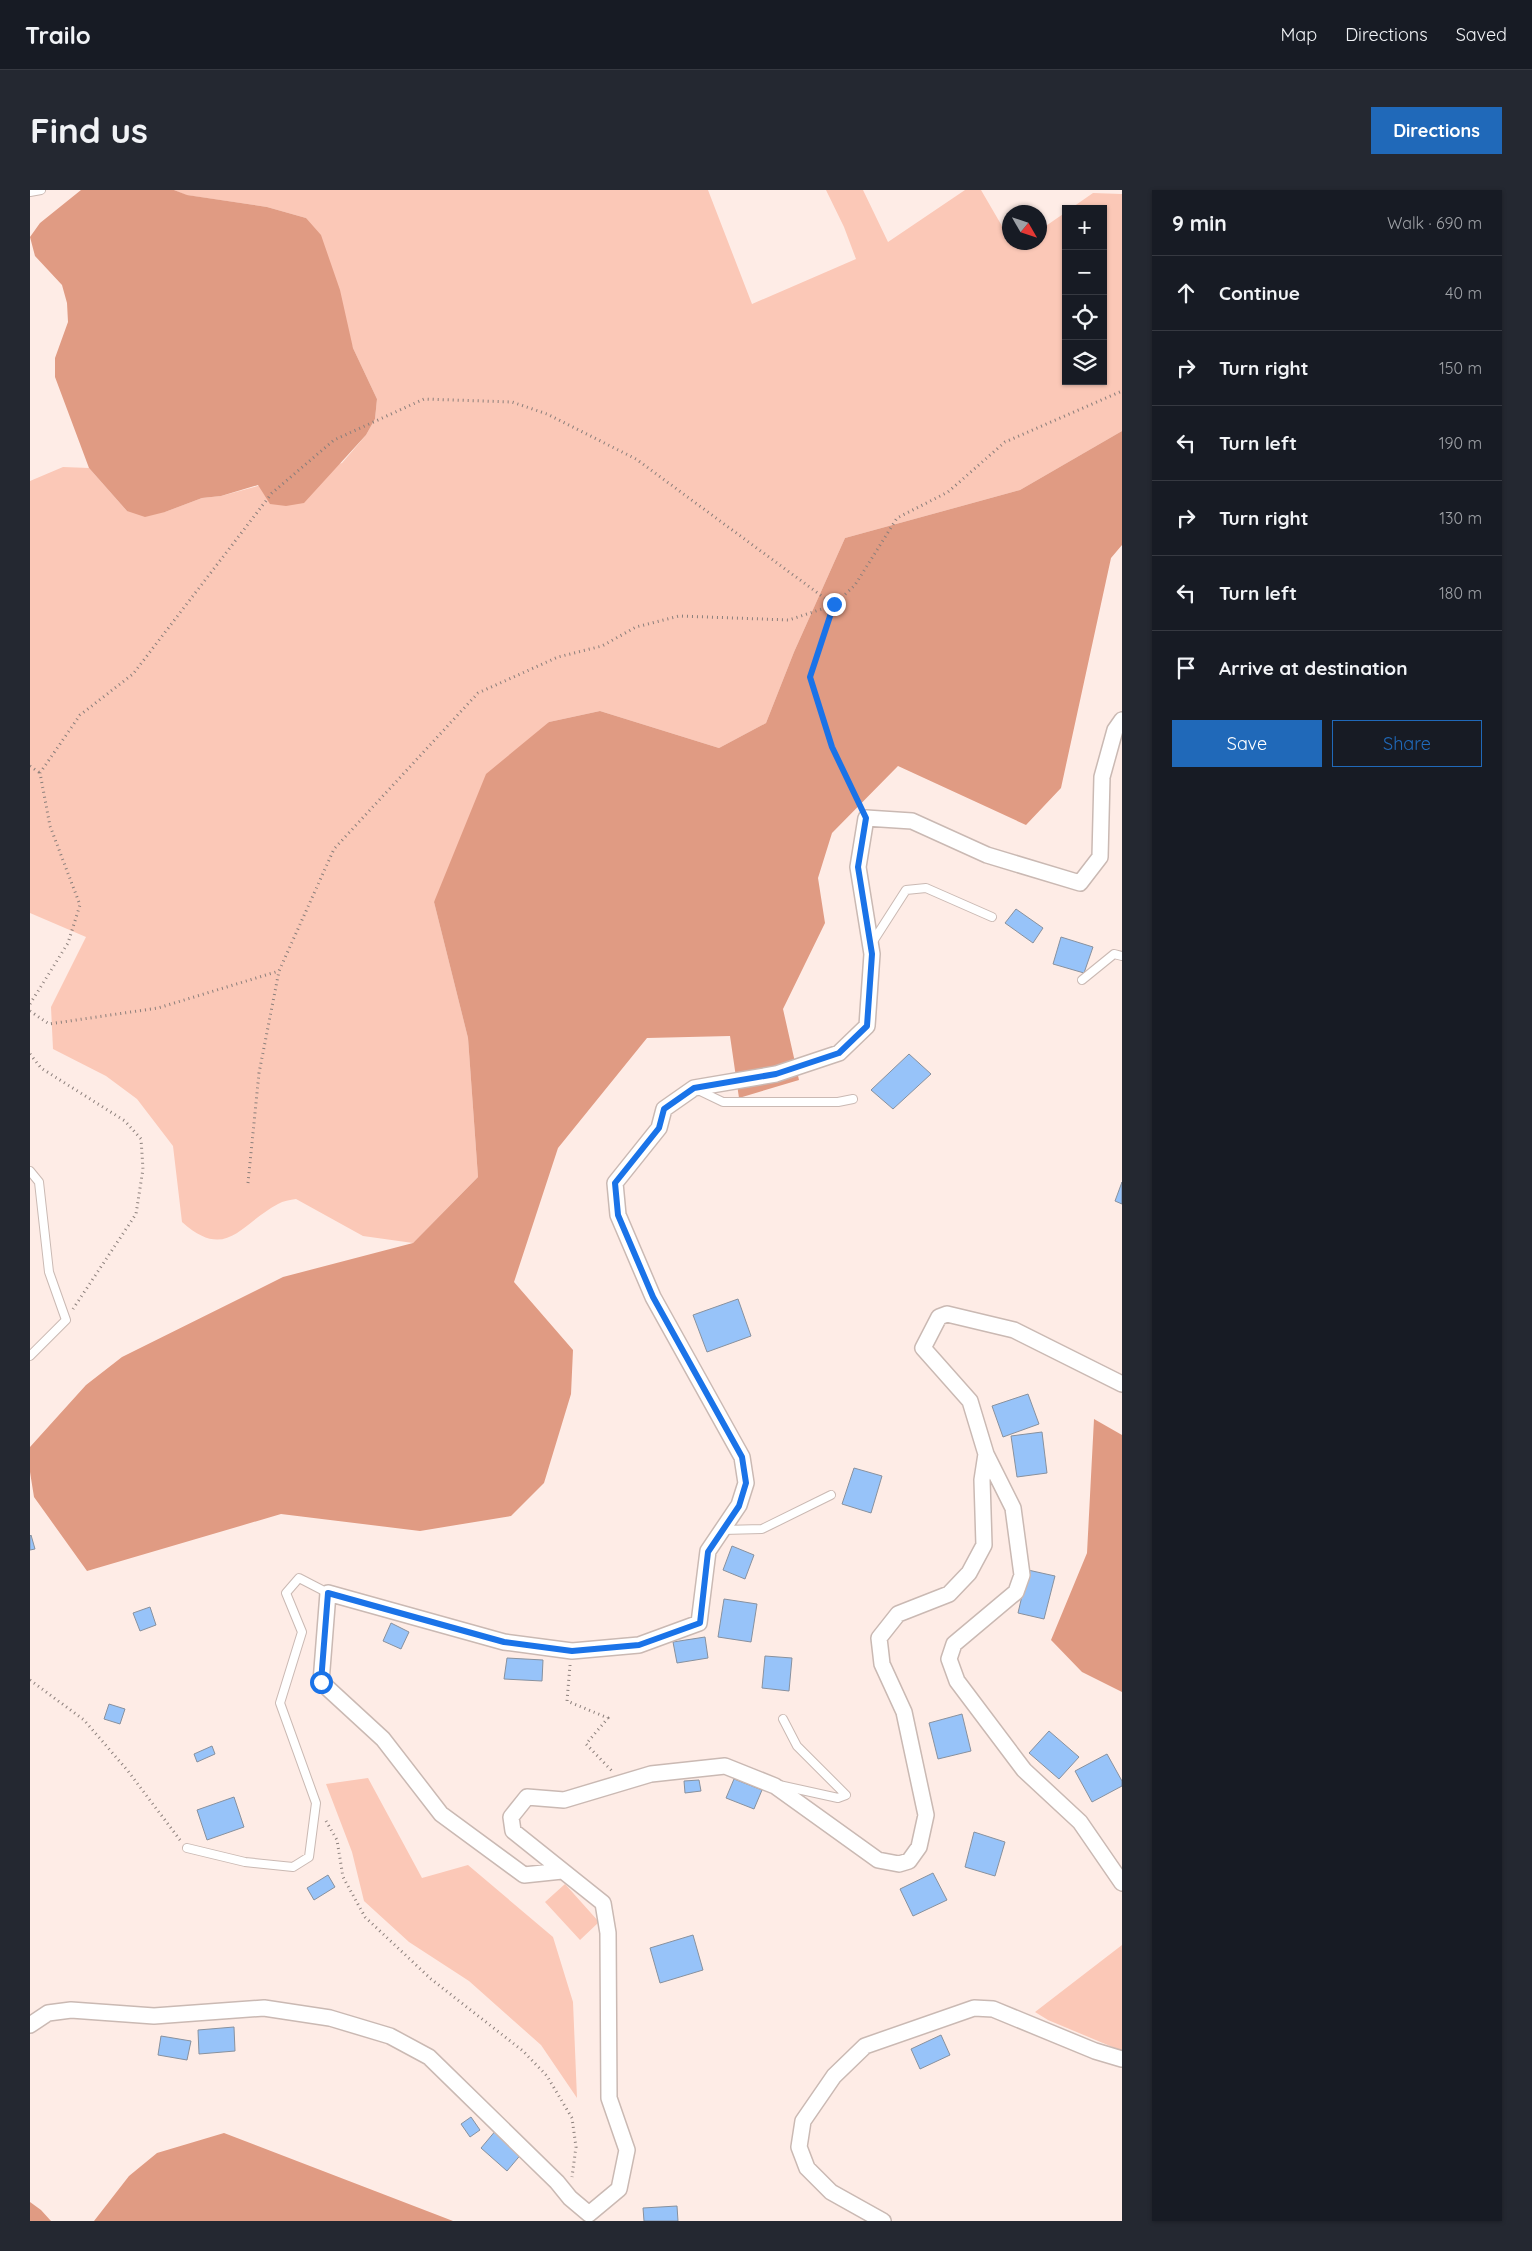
<!DOCTYPE html>
<meta charset="utf-8">
<style>
body{margin:0;font-family:Quicksand,sans-serif;background:#242831;color:#f1f3f6}
.controls{position:absolute;right:15px;top:15px;display:grid;overflow:hidden;border-radius:0px;box-shadow:0 1px 4px #0004}
.controls button{width:45px;height:45px;display:grid;place-items:center;padding:0;border:0;border-bottom:1px solid #363941;background:#171b24;color:#f1f3f6;font:25px sans-serif}
.compass{position:absolute;left:972px;top:15px;width:45px;height:45px;border-radius:50%;background:#171b24;box-shadow:0 1px 4px #0004;rotate:129deg}
.stop{position:absolute;width:15px;height:15px;margin:-11px;border:4px solid #1a73e8;border-radius:50%;background:#fff}
.stop.end{background:#1a73e8;border-color:#fff;box-shadow:0 1px 5px #0008}
.list{margin:0;padding:0;list-style:none}
h2{display:flex;justify-content:space-between;align-items:center;height:65px;margin:0;padding:0 20px;font-size:21px}
h2 small{font-size:16px;font-weight:400;color:#9ea1a6}
.list li{display:grid;grid-template-columns:32px 1fr auto;gap:15px;align-items:center;box-sizing:border-box;height:75px;padding:0 20px;border-top:1px solid #363941}
.list b{display:block;font-size:19px;white-space:nowrap}
.list em{font-size:16px;font-style:normal;color:#9ea1a6}
.actions{display:flex;gap:10px;padding:15px 20px}
.actions a{flex:1;padding:11px 0;border:1px solid #2069b9;border-radius:0px;text-align:center;font-size:18px;color:#2069b9}
.actions .main{background:#2069b9;color:#fff}
.icon{flex:none;width:28px;height:28px;fill:none;stroke:currentColor;stroke-width:2;stroke-linecap:round;stroke-linejoin:round}
.map{position:relative;flex:none;width:1092px;height:2031px;overflow:hidden;border-radius:0px}
header{display:flex;align-items:center;gap:30px;box-sizing:border-box;height:70px;padding:0 25px;background:#171b24;border-bottom:1px solid #363941}
header strong{font-size:24px}
nav{display:flex;gap:28px;margin-inline-start:auto;font-size:18px}
.intro{display:flex;align-items:center;justify-content:space-between;box-sizing:border-box;height:120px;padding:0 30px}
h1{margin:0;font-size:35px}
.button{padding:12px 22px;border-radius:0px;background:#2069b9;color:#fff;font-size:18px;font-weight:700}
main{display:flex;gap:30px;padding:0 30px}
aside{flex:1;background:#171b24;border-radius:0px;box-shadow:0 1px 4px #0004}
.map>svg:first-child{display:block}
.green{fill:#fbc8b7}
.forest{fill:#e09b83}
.building{fill:#97c3f9;stroke:#88919e}
.lines{fill:none;stroke-linecap:round;stroke-linejoin:round}
.lane-casing{stroke:#cab9b3;stroke-width:10}
.street-casing{stroke:#cab9b3;stroke-width:18}
.path{stroke:#8b7f7b;stroke-width:3;stroke-dasharray:1 4;stroke-linecap:butt}
.lane{stroke:#fff;stroke-width:8}
.street{stroke:#fff;stroke-width:15}
.route{stroke:#1a73e8;stroke-width:6}
</style>
<header>
<strong>Trailo</strong>
<nav><a>Map</a><a>Directions</a><a>Saved</a></nav>
</header>
<div class="intro"><h1>Find us</h1><a class="button">Directions</a></div>
<main>
<div class="map">
<svg width="1092" height="2031" viewBox="0 0 1092 2031">
<rect width="100%" height="100%" fill="#feece6"/>
<path class="green" d="M144,0H678L722,114L826,69L814,37L796,0H833L858,52L935,0H951L979,48V52L985,57L991,53L1009,52L1010,40L1036,22V191H1073V19H1040L1063,3L1092,4V241L990,300L815,348L764,462L736,533L689,558L570,521L519,532L404,712L438,848L448,987L383,1053L333,1046L266,1009C260,1010 253,1011 248,1014C210,1034 197,1072 152,1032L143,956L107,909L76,886L23,859L21,817L56,747L0,723V291L33,277L59,278L97,321L135,322L172,308L191,306L312,273L336,245L345,229L347,209L323,158L276,28L237,17L156,5Z
M338,1588L392,1688L438,1675L523,1747L543,1812L547,1908L511,1855L439,1791L379,1752L334,1711L322,1662L296,1594Z
M535,1694L569,1732L550,1750L515,1712Z
M1092,1755V1861L1018,1830L1005,1822Z"/>
<path class="forest" d="M51,0H144L157,5L237,17L276,28L291,45L310,100L323,158L347,209L345,229L336,245L274,313L256,316L240,314L228,295L191,306L172,308L135,322L115,327L97,321L59,278L25,187V168L38,132L37,113L32,95L5,66L0,47L10,33Z
M1092,241V355L1081,368L1031,598L996,635L868,576L802,643L788,688L795,733L753,819L769,890L709,908L700,846L617,848L528,958L484,1092L543,1160L541,1204L514,1293L481,1326L390,1341L251,1324L57,1381L4,1307L0,1282V1257L56,1195L92,1167L253,1087L383,1053L448,987L438,848L404,712L456,584L519,532L570,521L689,558L736,533L764,462L815,348L990,300Z
M1064,1229L1092,1245V1502L1052,1482L1021,1450L1057,1363Z
M194,1943L423,2031H64L99,1986L127,1963Z
M0,2012L11,2020L21,2031H0Z"/>
<path class="building" d="M986,719L1013,738L1003,753L975,733Z
M1031,747L1063,757L1054,783L1023,774Z
M879,864L901,884L863,919L841,900Z
M1092,992V1014L1085,1011Z
M708,1109L721,1146L677,1162L663,1125Z
M998,1204L1009,1234L973,1247L962,1216Z
M1012,1242L1017,1283L987,1287L981,1246Z
M824,1278L852,1286L841,1323L812,1314Z
M1,1345L5,1359L0,1360V1346Z
M702,1356L724,1365L715,1389L693,1380Z
M998,1380L1025,1386L1014,1429L988,1423Z
M694,1409L727,1414L721,1452L688,1447Z
M120,1417L126,1435L110,1441L103,1423Z
M361,1433L379,1442L371,1459L353,1451Z
M675,1447L678,1468L647,1473L643,1452Z
M735,1466L762,1468L759,1501L732,1498Z
M477,1468L513,1470L512,1491L474,1489Z
M79,1514L95,1519L90,1534L74,1529Z
M932,1524L941,1561L908,1569L899,1533Z
M1019,1541L1049,1567L1029,1589L999,1563Z
M182,1556L185,1564L167,1572L164,1564Z
M1077,1564L1092,1591V1596L1062,1612L1045,1581Z
M704,1589L732,1600L724,1619L696,1608Z
M669,1590L671,1601L655,1603L654,1591Z
M204,1607L214,1637L177,1650L167,1620Z
M944,1642L975,1652L965,1686L935,1677Z
M903,1683L917,1710L883,1726L870,1699Z
M298,1685L305,1697L284,1710L277,1698Z
M663,1745L673,1780L630,1793L620,1758Z
M204,1837L205,1861L169,1864L168,1840Z
M911,1845L920,1865L890,1879L881,1859Z
M131,1846L161,1851L157,1870L128,1865Z
M441,1927L450,1940L440,1947L431,1934Z
M467,1939L493,1962L477,1981L451,1958Z
M647,2016L648,2031H614L613,2018Z"/>
<g class="lines">
<defs>
<path id="lane" d="M0,2L11,0
M842,753L876,700L896,698L962,727
M1052,790L1084,764L1092,766
M668,900L693,912H808L823,909
M0,981L9,992L19,1082L36,1130L0,1166
M693,1340L732,1339L801,1305
M749,1595L808,1608L816,1605L767,1556L753,1529
M157,1658L215,1672L263,1677L279,1667L286,1613L250,1513L272,1442L256,1403L269,1388L298,1403"/>
<path id="street" d="M1092,1194L984,1140L917,1124L909,1127L893,1158L940,1211L956,1264L983,1318L992,1385L986,1402L924,1454L919,1469L927,1491L994,1580L1050,1632L1092,1693
M532,1681L494,1685L411,1624L353,1549L291,1492L298,1403L474,1452L542,1461L609,1455L669,1433L678,1361L709,1315L716,1293L712,1267L623,1107L588,1025L585,993L629,938L634,919L664,898L746,884L809,863L837,836L842,764L828,677L836,628L882,631L957,665L1050,693L1070,667L1072,587L1085,540L1092,530
M0,1835L18,1823L41,1820L124,1826L234,1818L300,1828L360,1846L399,1867L527,1992L540,2008L559,2024L589,1999L597,1960L579,1908L578,1743L573,1713L483,1641L481,1627L497,1607L534,1610L621,1584L695,1576L745,1596L848,1670L869,1674L879,1671L889,1657L896,1625L874,1522L852,1474L849,1448L868,1424L919,1404L939,1383L954,1355L952,1290L956,1264
M853,2031L801,2002L777,1978L769,1957L773,1931L804,1886L835,1856L944,1818L963,1819L1065,1861L1092,1869"/>
</defs>
<use href="#lane" class="lane-casing"/>
<use href="#street" class="street-casing"/>
<path class="path" d="M0,576L10,583
M0,814L38,753L50,715L20,636L10,583L50,525L103,484L242,303L304,250L394,209L482,212L517,224L606,269L804,415L780,487L802,557L830,616
M0,821L19,834L128,818L249,781
M0,864L11,878L95,931L111,949L113,979L106,1024L43,1119
M218,993L229,883L249,781L304,659L448,503L528,467L572,456L606,437L649,426L759,430L804,415L825,395L867,328L918,302L975,252L1092,201
M540,1475L537,1511L578,1528L556,1554L582,1581
M0,1490L54,1530L98,1581L150,1650
M296,1631L307,1650L313,1687L335,1727L401,1789L493,1861L517,1886L542,1928L546,1957L542,1987"/>
<use href="#lane" class="lane"/>
<use href="#street" class="street"/>
</g>
<g class="lines">
<path class="route" d="M291,1492L298,1403L474,1452L542,1461L609,1455L670,1433L678,1362L709,1316L716,1293L712,1267L623,1107L588,1025L585,993L629,938L634,919L664,898L746,884L809,863L837,836L842,764L828,677L836,628L802,557L780,487L804,414"/>
</g>
</svg>
<div class="controls">
<button>+</button>
<button>−</button>
<button><svg class="icon" aria-label="locate" viewBox="0 0 24 24"><circle cx="12" cy="12" r="6"/><path d="M12 2v4M12 18v4M2 12h4M18 12h4"/></svg></button>
<button><svg class="icon" aria-label="layers" viewBox="0 0 24 24"><path d="M12 4l9 5-9 5-9-5zM3 14l9 5 9-5"/></svg></button>
</div>
<svg class="compass" viewBox="-18 -18 36 36"><path d="M0-13l5 13h-10z" fill="#e53935"/><path d="M0 13l5-13h-10z" fill="#9ea1a6"/></svg>
<div class="stop" style="left:291px;top:1492px"></div>
<div class="stop end" style="left:804px;top:414px"></div>
</div>
<aside>
<h2>9 min<small>Walk · 690 m</small></h2>
<ul class="list">
<li><svg class="icon" aria-label="ahead" viewBox="0 0 24 24"><path d="M12 20V5M6 11l6-6 6 6"/></svg><div><b>Continue</b></div><em>40 m</em></li>
<li><svg class="icon" aria-label="right" viewBox="0 0 24 24"><path d="M7 20v-9h11M14 6l5 5-5 5"/></svg><div><b>Turn right</b></div><em>150 m</em></li>
<li><svg class="icon" aria-label="left" viewBox="0 0 24 24"><path d="M17 20v-9H6M10 6l-5 5 5 5"/></svg><div><b>Turn left</b></div><em>190 m</em></li>
<li><svg class="icon" aria-label="right" viewBox="0 0 24 24"><path d="M7 20v-9h11M14 6l5 5-5 5"/></svg><div><b>Turn right</b></div><em>130 m</em></li>
<li><svg class="icon" aria-label="left" viewBox="0 0 24 24"><path d="M17 20v-9H6M10 6l-5 5 5 5"/></svg><div><b>Turn left</b></div><em>180 m</em></li>
<li><svg class="icon" aria-label="arrive" viewBox="0 0 24 24"><path d="M6 21V4h12l-3 4 3 4H6"/></svg><div><b>Arrive at destination</b></div></li>
</ul>
<div class="actions"><a class="main">Save</a><a>Share</a></div>
</aside>
</main>
